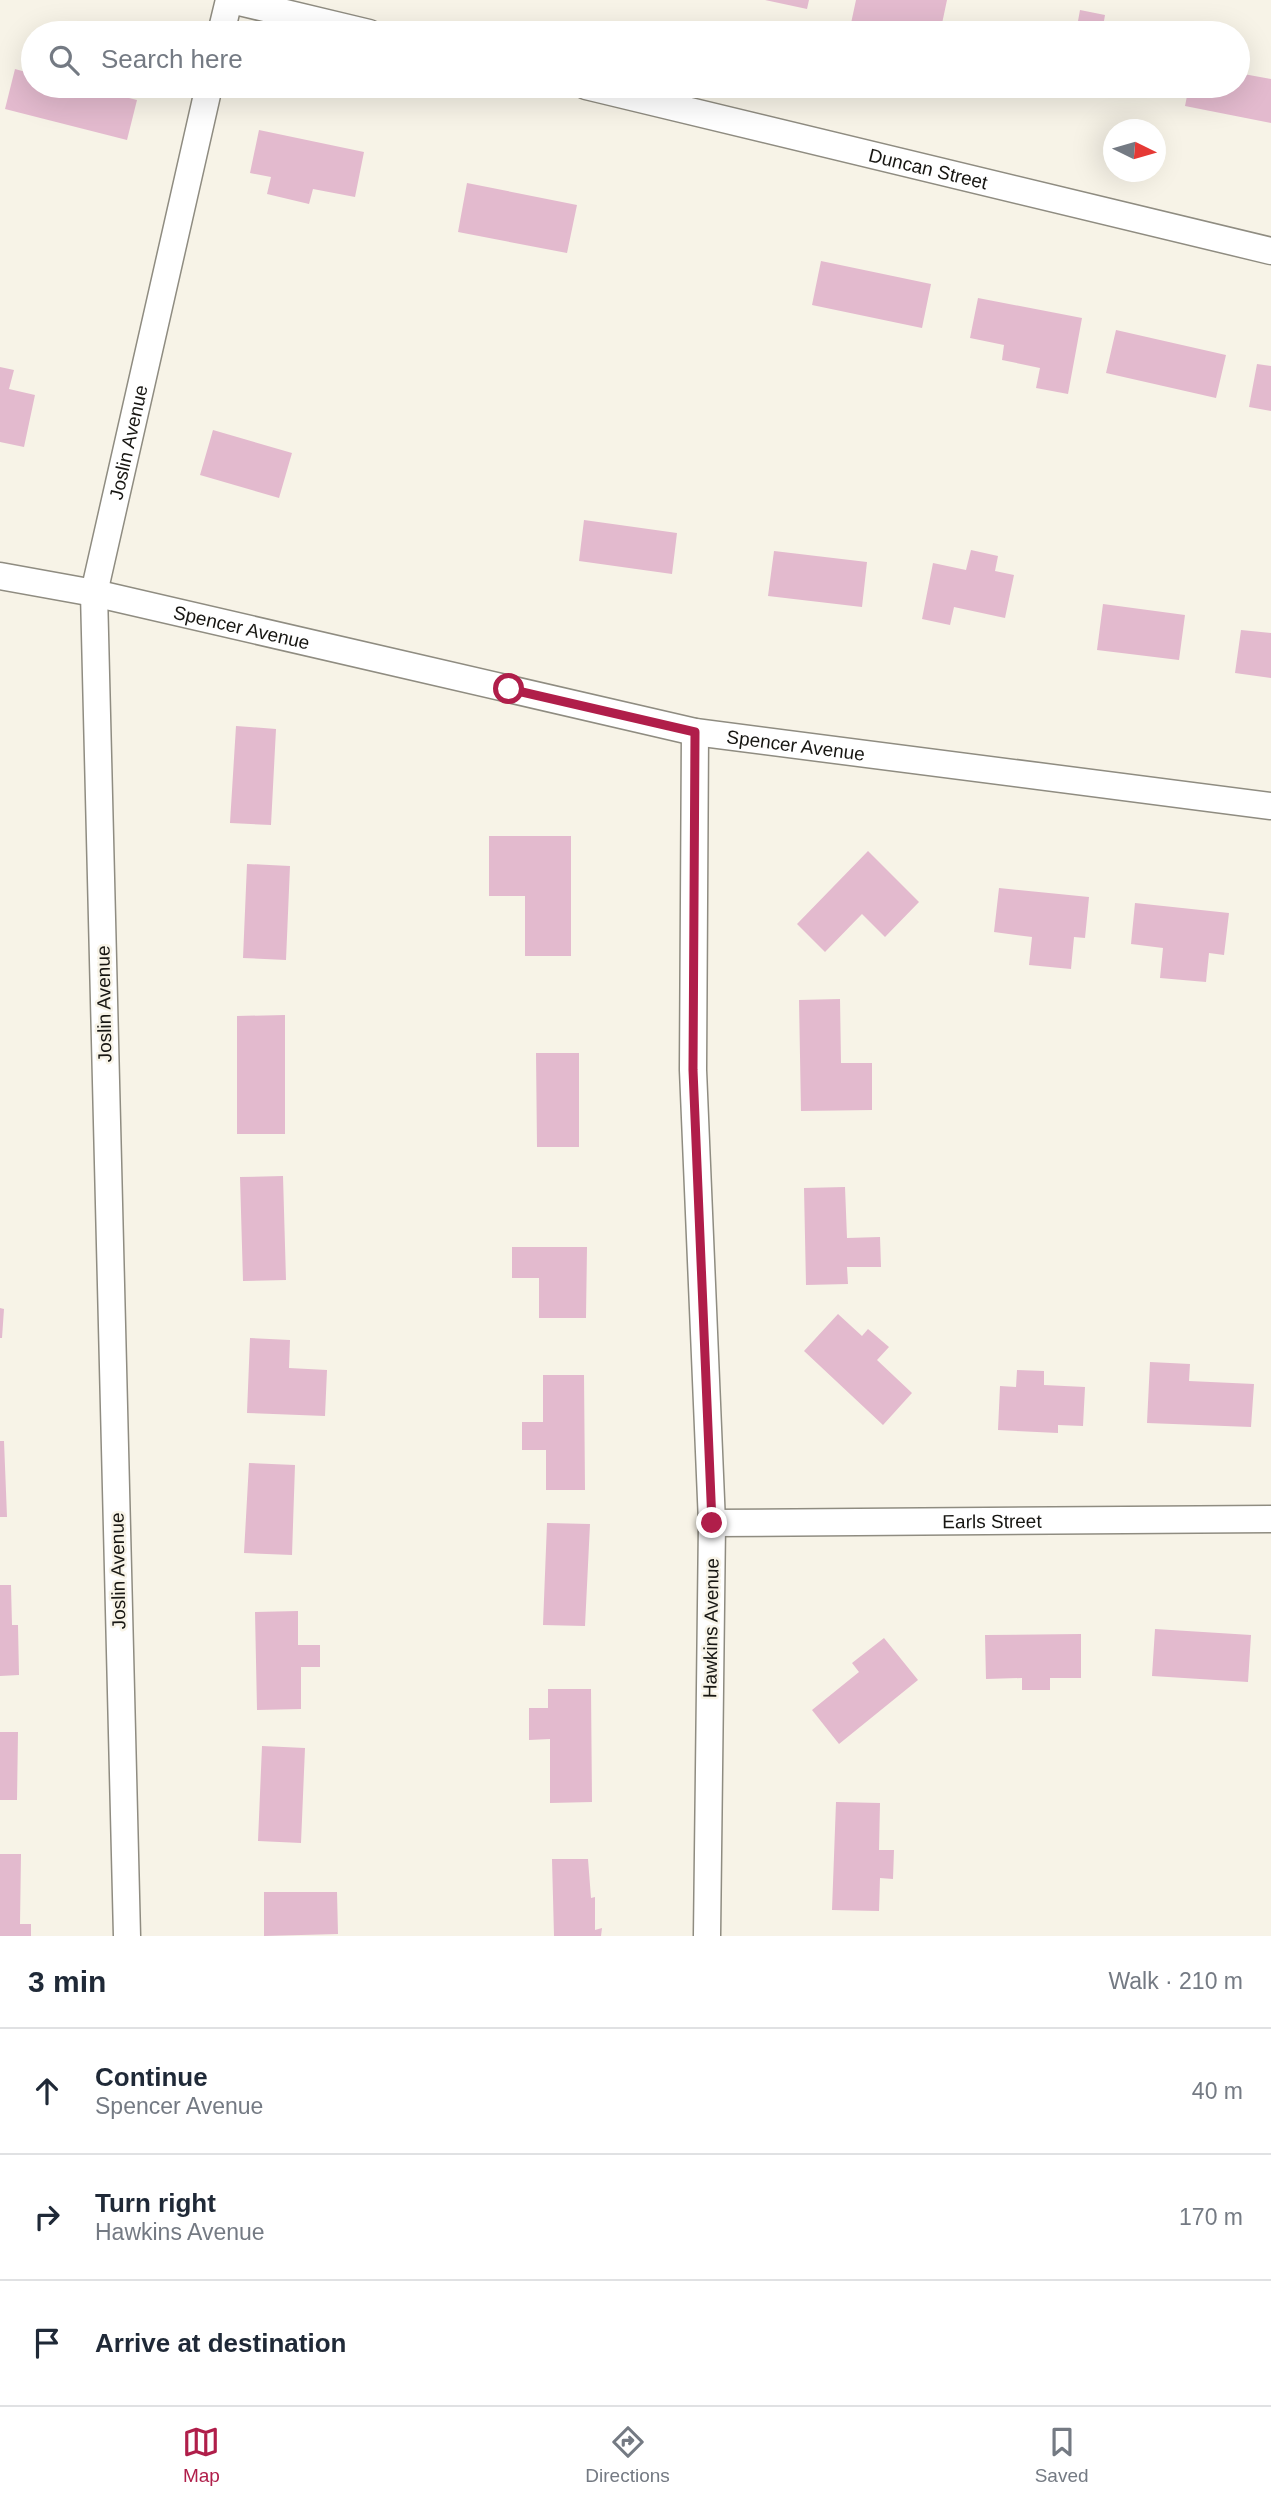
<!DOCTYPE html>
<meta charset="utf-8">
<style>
body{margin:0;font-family:Helvetica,sans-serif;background:#f2f2f3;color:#1f2937}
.compass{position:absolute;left:1103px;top:119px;width:63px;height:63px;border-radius:50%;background:#fff;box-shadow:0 7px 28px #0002;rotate:95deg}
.stop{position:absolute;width:21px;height:21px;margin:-16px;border:5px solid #b01e4a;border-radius:50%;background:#fff}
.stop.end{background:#b01e4a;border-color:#fff;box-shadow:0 2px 7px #0008}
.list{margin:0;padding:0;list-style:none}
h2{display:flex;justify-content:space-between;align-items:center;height:91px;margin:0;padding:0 28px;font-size:30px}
h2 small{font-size:23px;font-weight:400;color:#747a83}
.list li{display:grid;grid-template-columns:46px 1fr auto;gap:21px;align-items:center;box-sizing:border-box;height:126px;padding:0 28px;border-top:2px solid #e0e1e3}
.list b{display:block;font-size:26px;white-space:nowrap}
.list p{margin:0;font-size:23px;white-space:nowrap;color:#747a83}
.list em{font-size:23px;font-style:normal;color:#747a83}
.icon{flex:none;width:38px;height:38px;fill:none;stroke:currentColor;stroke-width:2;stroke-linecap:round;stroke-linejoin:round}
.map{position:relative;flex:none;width:1271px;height:1936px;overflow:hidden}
.search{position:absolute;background:#fff;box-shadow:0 7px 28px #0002;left:21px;right:21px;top:21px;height:77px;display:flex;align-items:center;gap:18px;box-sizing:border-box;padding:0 24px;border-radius:38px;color:#747a83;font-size:26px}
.sheet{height:469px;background:#fff}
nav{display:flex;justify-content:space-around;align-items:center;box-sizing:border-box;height:98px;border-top:2px solid #e0e1e3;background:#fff;font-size:19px;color:#747a83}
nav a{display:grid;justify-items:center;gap:4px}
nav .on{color:#b01e4a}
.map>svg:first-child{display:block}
.building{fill:#e3bace}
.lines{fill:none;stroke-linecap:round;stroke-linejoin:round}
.street-casing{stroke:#8f8c81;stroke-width:29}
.street{stroke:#fff;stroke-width:26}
.route{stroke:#b01e4a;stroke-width:9}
.labels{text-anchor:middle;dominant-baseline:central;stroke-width:5;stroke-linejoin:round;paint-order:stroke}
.street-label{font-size:19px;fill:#171612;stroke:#f7f3e7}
</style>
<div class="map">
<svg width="1271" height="1936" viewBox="0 0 1271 1936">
<rect width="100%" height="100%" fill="#f7f3e7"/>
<path class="building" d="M765,0H809L807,9Z
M856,0H947L940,33L897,24L895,33L850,28Z
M1080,10L1105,15L1102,33H1042L1043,26L1076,32Z
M15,69L33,74V86H81L137,100L127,140L5,109Z
M1238,73L1271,79V123L1185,106L1189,86H1238Z
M1115,86H1142L1141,92Z
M259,130L364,152L355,197L313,189L309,204L267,194L271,177L250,173Z
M467,183L577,205L567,253L458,232Z
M821,261L931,284L922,328L812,305Z
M978,298L1082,318L1068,394L1036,388L1040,368L1002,360L1004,345L970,338Z
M1116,330L1226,355L1216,398L1106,373Z
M1257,364L1271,366V411L1249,407Z
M0,367L14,370L9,389L35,395L24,447L0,442Z
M213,430L292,453L279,498L200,475Z
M584,520L677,533L672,574L579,561Z
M971,550L998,556L995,571L1014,575L1005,618L954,607L950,625L922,619L933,563L966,570Z
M774,551L867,562L862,607L768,596Z
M1103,604L1185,615L1179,660L1097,650Z
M1241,630L1271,633V678L1235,673Z
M236,726L276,729L271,825L230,823Z
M489,836H571V956H525V896H489Z
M868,851L919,902L885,937L862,914L825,952L797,924Z
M247,864L290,866L286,960L243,958Z
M999,888L1089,897L1085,938L1074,937L1071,969L1029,965L1032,937L994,932Z
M1135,903L1229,913L1224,955L1209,953L1206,982L1160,978L1163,948L1131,944Z
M840,999L841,1063H872V1110L801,1111L799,1000Z
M285,1015V1134H237V1016Z
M536,1053H579V1147H537Z
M283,1176L286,1280L243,1281L240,1177Z
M845,1187L847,1238L880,1237L881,1267H847L848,1284L806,1285L804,1188Z
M512,1247H587L586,1318H539V1278H512Z
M0,1308L4,1309L2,1338H0Z
M838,1314L862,1336L868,1329L889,1347L877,1360L912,1393L883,1425L804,1351Z
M250,1338L290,1340L289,1368L327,1370L325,1416L247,1413Z
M1150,1362L1190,1364L1189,1381L1254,1384L1251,1427L1147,1423Z
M1017,1370L1044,1371V1385L1085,1387L1083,1426L1058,1425V1433L998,1430L1000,1386L1016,1387Z
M543,1375H584L585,1490H546V1450H522V1422H543Z
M0,1441H4L7,1517H0Z
M249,1463L295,1465L292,1555L244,1553Z
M547,1523L590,1524L585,1626L543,1625Z
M0,1585H11L12,1625H18L19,1675L0,1676Z
M298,1611V1645H320V1667H301V1709L257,1710L255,1612Z
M1155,1629L1251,1635L1248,1682L1152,1676Z
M1081,1634V1678H1050V1690H1022V1678L986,1679L985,1635Z
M884,1638L918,1680L839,1744L812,1710L859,1672L852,1663Z
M548,1689H591L592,1802L550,1803V1739L529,1740V1708H548Z
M0,1732H18L17,1800H0Z
M262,1746L305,1748L301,1843L258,1841Z
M836,1802L880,1803L879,1850H894L893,1879L880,1878L879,1911L832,1910Z
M0,1854H21L20,1924H31V1936H0Z
M552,1859H588L591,1898L595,1897V1930L602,1928L601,1936H554Z
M264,1892H337L338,1934L264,1936Z"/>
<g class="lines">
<defs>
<g id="street">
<path d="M231,0L369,33"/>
<path d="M221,33L229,0"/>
<path id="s1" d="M586,86L1271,251"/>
<path id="s2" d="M0,576L94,593L695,732L1271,806"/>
<path d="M695,732L693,1070L712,1523L707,1936"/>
<path id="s3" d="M712,1523L1271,1519"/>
<path id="s4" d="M127,1936L94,593L209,86"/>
</g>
</defs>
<use href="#street" class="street-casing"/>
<use href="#street" class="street"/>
</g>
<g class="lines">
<path class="route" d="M509,689L695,732L693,1070L712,1523"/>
</g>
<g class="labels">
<g class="street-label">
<text stroke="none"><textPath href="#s1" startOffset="352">Duncan Street</textPath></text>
<text stroke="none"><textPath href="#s4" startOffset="1498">Joslin Avenue</textPath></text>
<text stroke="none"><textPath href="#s2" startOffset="247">Spencer Avenue</textPath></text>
<text stroke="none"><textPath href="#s2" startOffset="814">Spencer Avenue</textPath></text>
<text transform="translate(104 1004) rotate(-91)">Joslin Avenue</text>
<text stroke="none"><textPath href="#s3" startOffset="280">Earls Street</textPath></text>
<text transform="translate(118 1571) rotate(-91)">Joslin Avenue</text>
<text transform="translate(711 1628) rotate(-89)">Hawkins Avenue</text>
</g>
</g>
</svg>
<svg class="compass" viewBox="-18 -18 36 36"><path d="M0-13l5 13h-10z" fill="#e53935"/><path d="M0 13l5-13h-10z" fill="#747a83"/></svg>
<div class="stop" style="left:509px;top:689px"></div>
<div class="stop end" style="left:712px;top:1523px"></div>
<div class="search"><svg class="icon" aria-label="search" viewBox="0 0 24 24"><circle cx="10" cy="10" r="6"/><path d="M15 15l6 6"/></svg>Search here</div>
</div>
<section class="sheet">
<h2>3 min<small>Walk · 210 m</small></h2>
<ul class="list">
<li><svg class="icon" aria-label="ahead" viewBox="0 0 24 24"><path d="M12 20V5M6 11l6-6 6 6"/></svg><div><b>Continue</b><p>Spencer Avenue</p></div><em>40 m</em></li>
<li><svg class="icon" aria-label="right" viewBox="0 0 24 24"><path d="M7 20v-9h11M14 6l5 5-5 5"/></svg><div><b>Turn right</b><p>Hawkins Avenue</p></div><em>170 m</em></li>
<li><svg class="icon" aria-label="arrive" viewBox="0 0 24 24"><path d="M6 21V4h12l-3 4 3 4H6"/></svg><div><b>Arrive at destination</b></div></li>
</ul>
</section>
<nav>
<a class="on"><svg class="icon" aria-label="map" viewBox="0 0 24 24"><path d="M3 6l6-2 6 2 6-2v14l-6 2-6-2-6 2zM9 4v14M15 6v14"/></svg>Map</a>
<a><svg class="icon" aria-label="directions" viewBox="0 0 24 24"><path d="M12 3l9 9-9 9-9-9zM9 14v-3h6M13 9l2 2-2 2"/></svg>Directions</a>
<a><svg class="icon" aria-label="saved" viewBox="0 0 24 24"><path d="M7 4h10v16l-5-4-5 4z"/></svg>Saved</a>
</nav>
